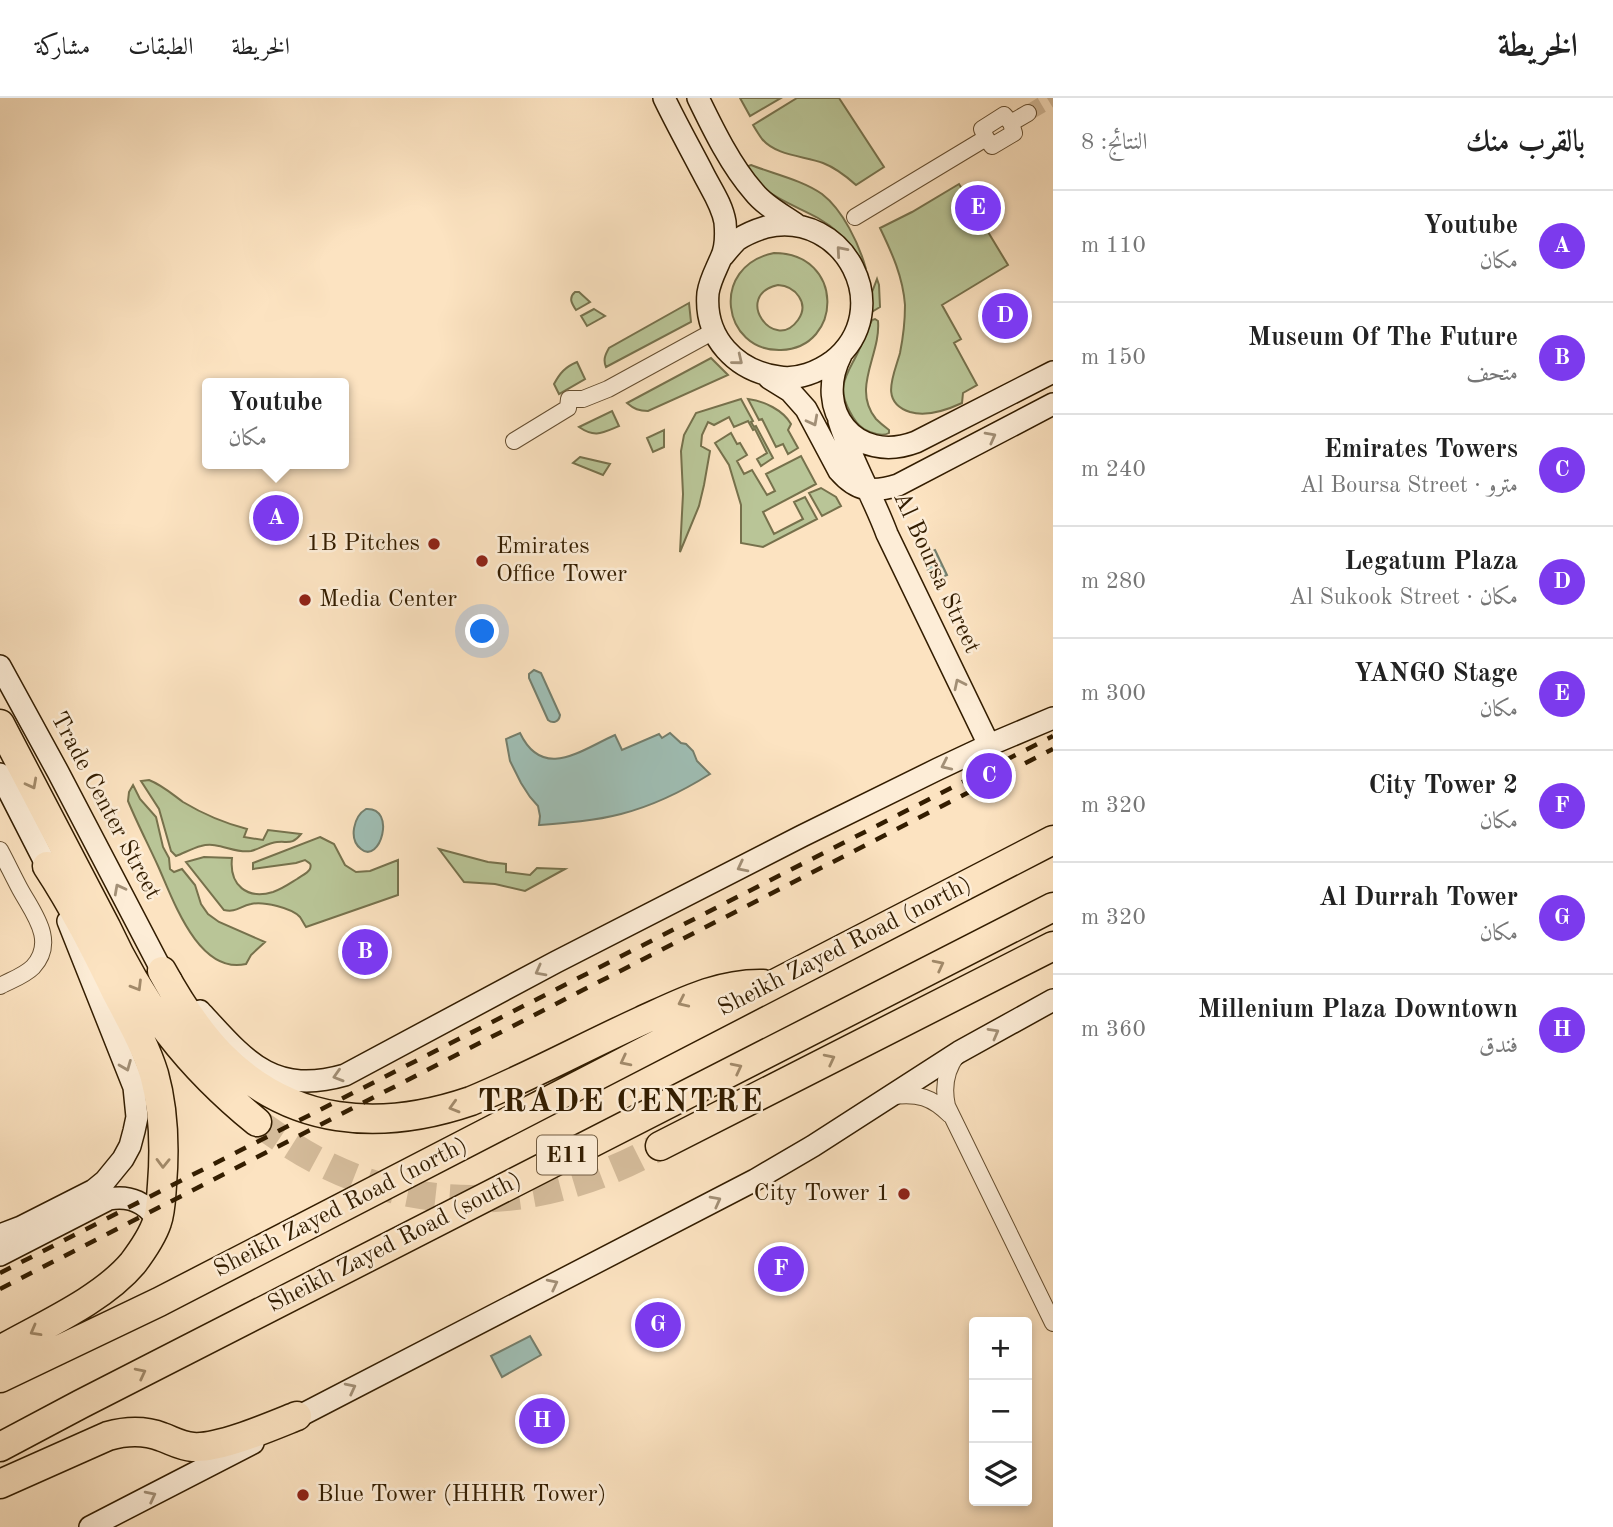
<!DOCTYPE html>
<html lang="ar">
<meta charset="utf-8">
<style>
body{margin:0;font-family:"Old Standard TT",Amiri,serif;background:#f2f2f2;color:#222;direction:rtl}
.controls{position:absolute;right:21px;bottom:21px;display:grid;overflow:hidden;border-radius:7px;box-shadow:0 4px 10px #0003}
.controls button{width:63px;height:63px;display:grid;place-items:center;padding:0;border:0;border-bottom:2px solid #e0e0e0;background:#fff;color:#222;font:35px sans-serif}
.you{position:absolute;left:483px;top:534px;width:24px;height:24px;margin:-18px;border:5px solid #fff;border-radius:50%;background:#1a73e8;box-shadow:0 0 0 10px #1a73e833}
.badge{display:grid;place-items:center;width:46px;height:46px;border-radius:50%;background:#7c3aed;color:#fff;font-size:23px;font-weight:700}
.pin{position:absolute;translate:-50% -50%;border:4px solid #fff;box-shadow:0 2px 7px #0006}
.popup{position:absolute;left:202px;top:280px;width:147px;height:91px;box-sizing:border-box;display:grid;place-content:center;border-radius:7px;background:#fff;filter:drop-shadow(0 2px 5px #0005);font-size:23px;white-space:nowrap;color:#767676}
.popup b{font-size:26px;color:#222}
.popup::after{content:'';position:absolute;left:50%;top:100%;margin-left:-14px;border:14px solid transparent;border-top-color:#fff}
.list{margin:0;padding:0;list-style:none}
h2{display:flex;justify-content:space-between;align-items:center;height:91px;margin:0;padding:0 28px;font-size:30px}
h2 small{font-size:23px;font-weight:400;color:#767676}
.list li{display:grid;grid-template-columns:46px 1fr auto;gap:21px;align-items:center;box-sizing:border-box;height:112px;padding:0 28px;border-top:2px solid #e0e0e0}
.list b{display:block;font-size:26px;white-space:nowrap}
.list p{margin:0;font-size:23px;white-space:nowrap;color:#767676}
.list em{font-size:23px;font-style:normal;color:#767676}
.icon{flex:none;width:38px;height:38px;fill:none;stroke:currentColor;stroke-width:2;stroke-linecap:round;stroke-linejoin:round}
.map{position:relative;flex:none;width:1053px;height:1429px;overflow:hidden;direction:ltr}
header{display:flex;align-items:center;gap:42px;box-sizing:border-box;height:98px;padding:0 35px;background:#fff;border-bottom:2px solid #e0e0e0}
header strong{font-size:33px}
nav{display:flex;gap:38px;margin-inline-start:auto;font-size:24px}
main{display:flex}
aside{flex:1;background:#fff}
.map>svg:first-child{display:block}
.green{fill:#b9c597;stroke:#76714c;stroke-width:2;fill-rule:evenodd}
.water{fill:#9fbeb4;stroke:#747e6c;stroke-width:2}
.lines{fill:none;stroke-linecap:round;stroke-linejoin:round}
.street-tunnel{stroke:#d4bb9a;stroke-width:16;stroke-dasharray:16 8;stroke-linecap:butt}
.highway-tunnel{stroke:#d4bb9a;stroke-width:28;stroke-dasharray:28 14;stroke-linecap:butt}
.street-casing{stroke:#654e30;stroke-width:18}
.secondary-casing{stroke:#331d00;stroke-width:24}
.highway-casing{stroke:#331d00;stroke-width:31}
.street{stroke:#fdedd7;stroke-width:16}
.secondary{stroke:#fdedd7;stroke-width:21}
.highway{stroke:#fce3c1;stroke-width:28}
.rail{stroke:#331d00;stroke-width:4.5;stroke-dasharray:12 12;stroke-linecap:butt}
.oneway{stroke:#a28f76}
.oneway2{stroke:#a28a6a}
.poi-dot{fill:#8f2418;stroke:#fdedd7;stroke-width:2.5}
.labels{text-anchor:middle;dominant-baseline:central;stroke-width:5;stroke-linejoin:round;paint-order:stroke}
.shield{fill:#fdedd7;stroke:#705b40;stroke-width:2}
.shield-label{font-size:23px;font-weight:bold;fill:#331d00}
.poi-label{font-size:24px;fill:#331d00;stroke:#fdedd7;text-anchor:start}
.street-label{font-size:24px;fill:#331d00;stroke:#fdedd7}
.district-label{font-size:32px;font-weight:bold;letter-spacing:2px;fill:#331d00;stroke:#fdedd7}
</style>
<header>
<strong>الخريطة</strong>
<nav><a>الخريطة</a><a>الطبقات</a><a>مشاركة</a></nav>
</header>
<main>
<aside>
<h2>بالقرب منك<small>النتائج: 8</small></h2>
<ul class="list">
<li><span class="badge">A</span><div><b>Youtube</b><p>مكان</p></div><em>110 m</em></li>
<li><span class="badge">B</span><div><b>Museum Of The Future</b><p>متحف</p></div><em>150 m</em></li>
<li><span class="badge">C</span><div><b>Emirates Towers</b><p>مترو · Al Boursa Street</p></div><em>240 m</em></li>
<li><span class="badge">D</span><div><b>Legatum Plaza</b><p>مكان · Al Sukook Street</p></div><em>280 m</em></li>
<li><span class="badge">E</span><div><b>YANGO Stage</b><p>مكان</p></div><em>300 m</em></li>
<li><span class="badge">F</span><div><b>City Tower 2</b><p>مكان</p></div><em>320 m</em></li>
<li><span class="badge">G</span><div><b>Al Durrah Tower</b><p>مكان</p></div><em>320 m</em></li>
<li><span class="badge">H</span><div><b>Millenium Plaza Downtown</b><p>فندق</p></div><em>360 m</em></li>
</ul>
</aside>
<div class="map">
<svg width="1053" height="1429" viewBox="0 0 1053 1429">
<rect width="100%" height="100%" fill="#fce3c1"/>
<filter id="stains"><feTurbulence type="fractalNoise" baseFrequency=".00286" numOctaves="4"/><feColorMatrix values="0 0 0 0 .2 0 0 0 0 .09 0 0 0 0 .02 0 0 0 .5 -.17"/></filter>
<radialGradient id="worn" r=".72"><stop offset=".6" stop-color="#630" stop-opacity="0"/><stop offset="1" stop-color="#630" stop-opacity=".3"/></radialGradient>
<path class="green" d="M740,0H781L750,18Z
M797,0H839L884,69L856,87C846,78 836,70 823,65C805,58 776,58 762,41C759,37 756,32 753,27Z
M751,67C774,76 802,82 822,96C843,112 859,146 866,171C855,148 839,132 818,120C798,109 777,102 760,87C755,82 751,76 746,70L748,68Z
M959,86L1008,167L942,207L961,241L954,245L977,287L963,295L962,305C947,312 927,319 910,314C879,304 894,277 900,255C903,240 905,222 905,207C903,179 892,155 880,130L912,114Z
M774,155C845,155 843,250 781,252C722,254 709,168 774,155ZM778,187C795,188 810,205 798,222C774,256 732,197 778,187Z
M877,181L879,187L880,209L870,215L866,210Z
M575,194H579L590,204L576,212C572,206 568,200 575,194Z
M689,205L691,224L606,269C603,262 605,257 609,250Z
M594,211L605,218L587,228L581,218Z
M875,221L878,223C881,257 851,290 876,321C880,325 885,329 889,332V335C882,339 871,335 864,331C857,327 853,320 850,314C835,287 848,276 859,252C864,242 867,232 872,222Z
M711,260L728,277L648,313C639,313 634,311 627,305Z
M577,264L585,281L559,296L554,286C560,275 565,269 577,264Z
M741,301L753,323L751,324L754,329L756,328L773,360L761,368L757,361L767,355L755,331L753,332L748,323L734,329L729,319L714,327L708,324L702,337L701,348L710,353L704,387L699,408L680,454L683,396L681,353L684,337L696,315Z
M748,301C764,303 783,312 791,326L788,332L798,350L788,356L783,346L776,349L762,321L759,322Z
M612,313L619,328C602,335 595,340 579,329Z
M664,332V349L653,354L647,340Z
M731,335L737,346L740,345L747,357L737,363L744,376L752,372L767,397L775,393L766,376L801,358L816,386L763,414L774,436L803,421L794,404L805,399L817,421L763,449L741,445V407L729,367L715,345Z
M580,359L610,366L603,377L573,365Z
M821,390L836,399L841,408L822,418L809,395Z
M149,682C162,687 172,696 183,704C203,716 224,725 247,731L244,739L263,742L268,732L301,736C292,747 289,743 277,744C268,745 259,751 251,753C234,756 219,743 201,748C193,750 184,755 176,758L171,753L159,711L141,683Z
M133,687L140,701L156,719L163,749L169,760L170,771L174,774L182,771L195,787L201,806L208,816L219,824L265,844L251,857L246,866C198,877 173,801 158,768C148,746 137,725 128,703L129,694Z
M320,739L334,746L345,767L356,774L370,773L398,762V797L306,829C304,826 302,822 300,819C292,810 263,803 251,806C240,808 236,815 224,812L186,764L204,759L232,760C229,787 247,802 273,794C282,791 289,786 297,781C301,778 308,775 310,771C312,765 309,765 305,762L296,765L253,771V765Z
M439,751L488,764L506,766V774L530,777L537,770L565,771L525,793L495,786L464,784Z"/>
<path class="water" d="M935,452L947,477L933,483L921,458Z
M534,572L541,575L560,617C559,624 553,626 548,622L529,580V576Z
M520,635C543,683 581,652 615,637L622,652L659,636L662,640L670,635L681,645L686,646L693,653L697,663L710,676C683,693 652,708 621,716C594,723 566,725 539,727L540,718L538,708L530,699L521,685L510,663L506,641Z
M366,711C397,709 380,767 361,751C348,741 354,718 366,711Z
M530,1238L541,1257L502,1279L491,1258Z"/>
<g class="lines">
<path class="street-tunnel" d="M1028,15L1053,0"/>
<path class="highway-tunnel" d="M257,1024C278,1039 300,1054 324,1066C434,1121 556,1108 660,1048"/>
<defs>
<path id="street" d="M1004,17L1011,25L1014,35L992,48L986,40L982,31Z
M1011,25L1028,15
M855,119L986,40
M514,343L568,310L569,301H583L608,291L714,233
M0,752C7,765 13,778 20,791C33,815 57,843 33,869C24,878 11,882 0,888
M957,957C945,973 943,990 947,1008L1053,1225
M893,998C918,995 932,999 950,1017"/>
<path id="secondary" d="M664,0C676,25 690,50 703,75C711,91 722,106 725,124C726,135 726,150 721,160C716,172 710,182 708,195C704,240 736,273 779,279C798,282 818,274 833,263C897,212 845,111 766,129C756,132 746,136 737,142C732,147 727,153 723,158
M698,0C713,31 731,68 754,94C765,108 783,117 797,127
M841,257C813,312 855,367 916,344L1053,274
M769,280L790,293L806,311L839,373C857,394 873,395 898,387L1053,306
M839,323C851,362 873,398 887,436L989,647
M0,568L58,674L162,873L171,882
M0,676L47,768L52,780
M200,913C245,962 272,998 345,977L556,864L802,738L938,671L989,647L1053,620
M0,1137L21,1129L94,1092L105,1083L123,1061L130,1048L134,1033L137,1019L134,989L68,823
M0,1157L109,1101C130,1097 147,1105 158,1123
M286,1325L755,1082L813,1048L959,954L1053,902
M90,1429L253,1345"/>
<path id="highway" d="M0,626L106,829C143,909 188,968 257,1024
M162,873C178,902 196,931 220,956C290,1028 380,1034 471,1003C529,979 584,949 641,923C681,905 718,885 763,886
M660,1048L1053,848
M0,1252C42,1228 102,1202 133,1165C142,1153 152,1139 157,1124C161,1113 161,1099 162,1087C165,1050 164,1012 154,976C145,947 130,921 116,894C95,851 74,809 47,768
M0,1280L159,1204L1053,742
M0,1349L81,1306L1053,809
M0,1386L108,1338C126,1333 144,1332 162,1339C173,1343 181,1348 193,1349C219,1351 272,1328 297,1318"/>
</defs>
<use href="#street" class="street-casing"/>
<use href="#secondary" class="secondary-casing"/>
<use href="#highway" class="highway-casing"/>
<use href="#street" class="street"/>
<use href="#secondary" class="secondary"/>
<use href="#highway" class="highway"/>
<path class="rail" d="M0,1175L1053,638
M0,1191L1053,651"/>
</g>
<defs><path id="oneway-chevron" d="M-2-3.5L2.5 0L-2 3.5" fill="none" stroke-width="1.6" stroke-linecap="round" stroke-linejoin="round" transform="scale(1.75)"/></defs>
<g class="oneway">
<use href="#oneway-chevron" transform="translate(841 153) rotate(-131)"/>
<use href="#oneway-chevron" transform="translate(738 262) rotate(39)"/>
<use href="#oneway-chevron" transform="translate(813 323) rotate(62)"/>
<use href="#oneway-chevron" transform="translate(991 339) rotate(-28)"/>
<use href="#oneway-chevron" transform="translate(959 586) rotate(-116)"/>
<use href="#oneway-chevron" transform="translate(946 667) rotate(155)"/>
<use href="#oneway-chevron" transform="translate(742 769) rotate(153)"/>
<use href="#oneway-chevron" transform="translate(119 791) rotate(-118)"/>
<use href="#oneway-chevron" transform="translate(540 873) rotate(152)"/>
<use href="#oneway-chevron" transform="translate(994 935) rotate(-29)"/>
<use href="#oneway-chevron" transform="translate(126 968) rotate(68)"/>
<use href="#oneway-chevron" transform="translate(338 978) rotate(163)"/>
<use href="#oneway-chevron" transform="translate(716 1103) rotate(-28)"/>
<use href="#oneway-chevron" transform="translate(553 1186) rotate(-27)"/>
<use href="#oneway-chevron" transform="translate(351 1290) rotate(-27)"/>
<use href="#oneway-chevron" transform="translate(151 1398) rotate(-27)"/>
</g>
<g class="oneway2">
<use href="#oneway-chevron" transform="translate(32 686) rotate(62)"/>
<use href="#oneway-chevron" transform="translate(939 867) rotate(-27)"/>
<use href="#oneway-chevron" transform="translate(137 888) rotate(59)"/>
<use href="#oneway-chevron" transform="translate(683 904) rotate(155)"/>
<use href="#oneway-chevron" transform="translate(830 961) rotate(-27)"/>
<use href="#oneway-chevron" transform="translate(625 963) rotate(153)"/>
<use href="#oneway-chevron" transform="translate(737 970) rotate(-27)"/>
<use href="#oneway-chevron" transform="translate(454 1009) rotate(164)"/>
<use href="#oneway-chevron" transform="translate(163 1065) rotate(91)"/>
<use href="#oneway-chevron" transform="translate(35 1233) rotate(151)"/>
<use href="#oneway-chevron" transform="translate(141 1275) rotate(-27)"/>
</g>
<g class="poi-dot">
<circle cx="434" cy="446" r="7"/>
<circle cx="482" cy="463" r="7"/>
<circle cx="305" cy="502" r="7"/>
<circle cx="904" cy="1096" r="7"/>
<circle cx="303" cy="1397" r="7"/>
</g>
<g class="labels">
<rect class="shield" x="537" y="1037.5" width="60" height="39" rx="5"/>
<g class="shield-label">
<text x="567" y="1057">E11</text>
</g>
<g class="poi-label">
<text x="420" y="446" text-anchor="end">1B Pitches</text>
<text x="496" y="449">Emirates<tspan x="496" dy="28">Office Tower</tspan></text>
<text x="319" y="502">Media Center</text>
<text x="890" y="1096" text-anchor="end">City Tower 1</text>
<text x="317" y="1397">Blue Tower (HHHR Tower)</text>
</g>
<g class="street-label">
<text transform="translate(936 475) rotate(65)">Al Boursa Street</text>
<text transform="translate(105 708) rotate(62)">Trade Center Street</text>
<text transform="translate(845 849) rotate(-27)">Sheikh Zayed Road (north)</text>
<text transform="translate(341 1110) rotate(-27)">Sheikh Zayed Road (north)</text>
<text transform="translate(395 1145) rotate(-27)">Sheikh Zayed Road (south)</text>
</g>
<g class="district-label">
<text x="621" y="1005">TRADE CENTRE</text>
</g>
</g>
<rect width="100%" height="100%" filter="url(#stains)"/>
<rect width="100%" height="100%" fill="url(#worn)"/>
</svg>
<div class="controls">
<button>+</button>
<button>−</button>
<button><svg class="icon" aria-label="layers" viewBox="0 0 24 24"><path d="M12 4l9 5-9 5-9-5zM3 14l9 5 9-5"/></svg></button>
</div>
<div class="you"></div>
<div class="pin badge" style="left:276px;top:420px">A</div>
<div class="popup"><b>Youtube</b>مكان</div>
<div class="pin badge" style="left:365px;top:854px">B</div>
<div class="pin badge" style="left:989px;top:678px">C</div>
<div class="pin badge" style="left:1005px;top:218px">D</div>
<div class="pin badge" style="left:978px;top:110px">E</div>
<div class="pin badge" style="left:781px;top:1171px">F</div>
<div class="pin badge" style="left:658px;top:1227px">G</div>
<div class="pin badge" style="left:542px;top:1323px">H</div>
</div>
</main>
